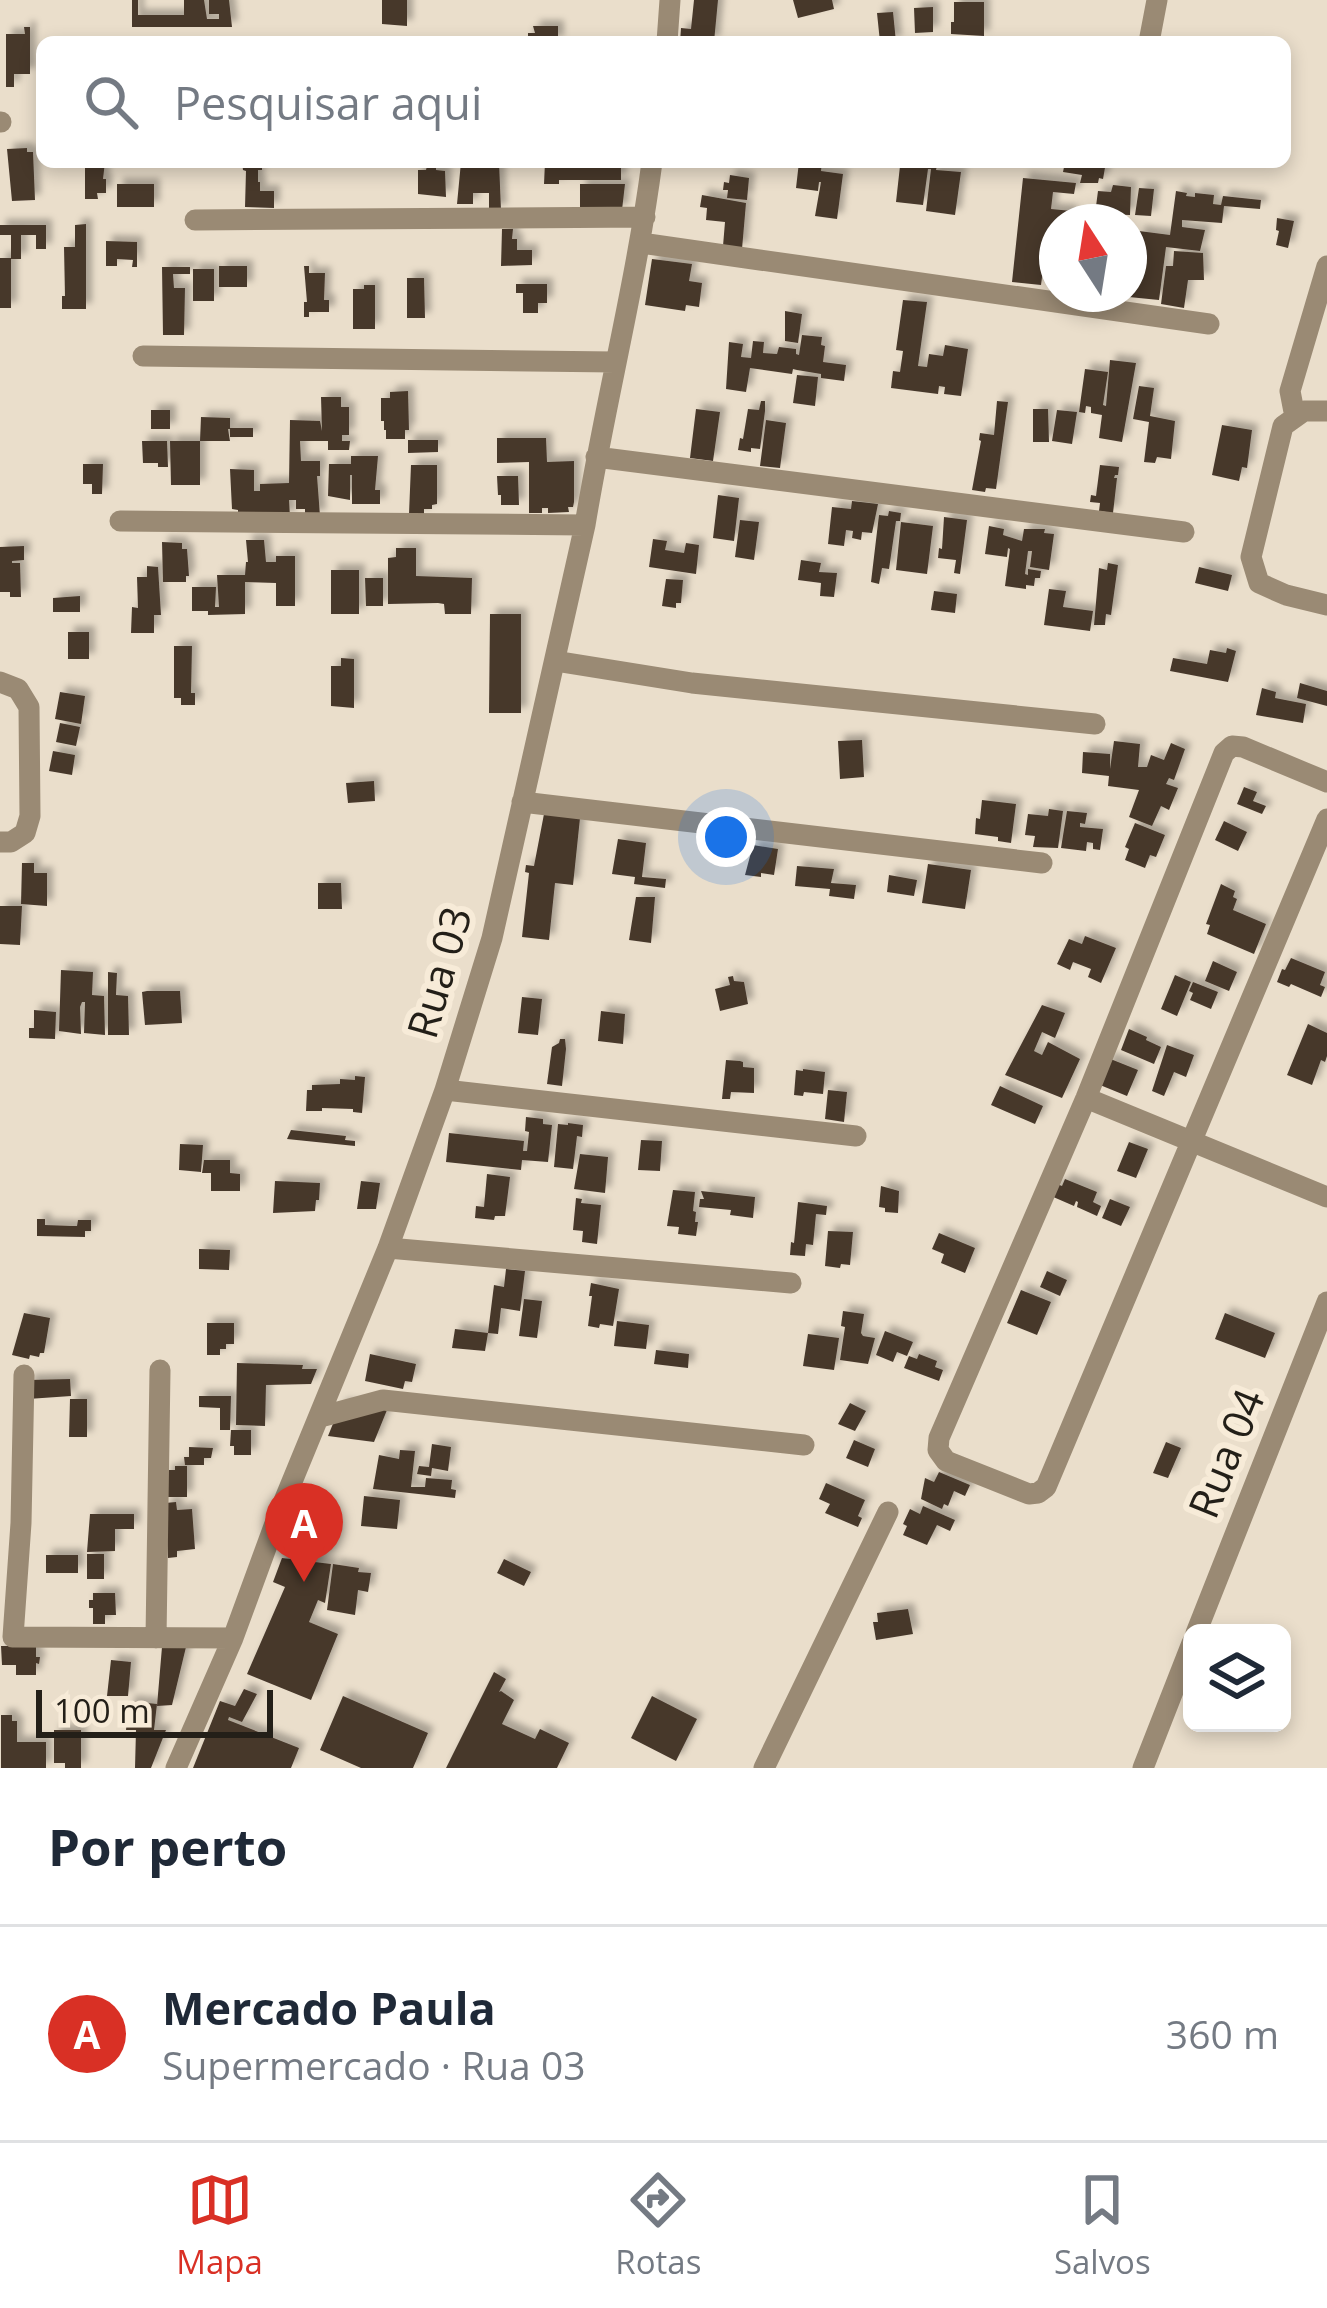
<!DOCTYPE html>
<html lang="pt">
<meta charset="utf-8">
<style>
body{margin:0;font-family:"Open Sans",sans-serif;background:#f2f2f3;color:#1f2937}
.controls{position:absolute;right:36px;bottom:36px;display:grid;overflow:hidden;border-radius:18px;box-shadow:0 6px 18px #0003}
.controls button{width:108px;height:108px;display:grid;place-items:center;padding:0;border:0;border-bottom:3px solid #e0e1e3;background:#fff;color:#1f2937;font:60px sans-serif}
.compass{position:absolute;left:1039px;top:204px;width:108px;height:108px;border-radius:50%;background:#fff;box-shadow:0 6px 18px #0003;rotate:348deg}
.scale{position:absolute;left:36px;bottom:30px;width:237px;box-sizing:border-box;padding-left:12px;border:6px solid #231f18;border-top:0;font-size:33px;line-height:42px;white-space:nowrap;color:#231f18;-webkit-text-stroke:9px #f7ebd8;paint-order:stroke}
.you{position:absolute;left:726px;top:837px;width:42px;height:42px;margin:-30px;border:9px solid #fff;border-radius:50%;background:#1a73e8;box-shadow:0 0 0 18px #1a73e833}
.badge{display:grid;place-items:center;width:78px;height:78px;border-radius:50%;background:#d93025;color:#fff;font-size:39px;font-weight:700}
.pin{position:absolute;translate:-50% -99px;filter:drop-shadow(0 3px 6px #0008)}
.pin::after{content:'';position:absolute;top:63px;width:42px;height:36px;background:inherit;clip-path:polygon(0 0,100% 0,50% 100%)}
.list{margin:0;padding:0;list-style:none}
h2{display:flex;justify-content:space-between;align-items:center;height:156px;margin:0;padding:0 48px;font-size:51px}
h2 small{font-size:39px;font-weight:400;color:#747a83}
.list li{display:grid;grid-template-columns:78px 1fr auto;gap:36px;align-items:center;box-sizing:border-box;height:216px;padding:0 48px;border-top:3px solid #e0e1e3}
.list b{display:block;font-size:45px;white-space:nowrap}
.list p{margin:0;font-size:39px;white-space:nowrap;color:#747a83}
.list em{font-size:39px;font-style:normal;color:#747a83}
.icon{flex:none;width:66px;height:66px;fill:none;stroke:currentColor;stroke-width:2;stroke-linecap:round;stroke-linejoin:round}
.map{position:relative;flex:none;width:1327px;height:1768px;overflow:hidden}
.search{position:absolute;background:#fff;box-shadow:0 6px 18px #0003;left:36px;right:36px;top:36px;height:132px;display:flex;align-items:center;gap:30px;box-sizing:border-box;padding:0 42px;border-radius:18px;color:#747a83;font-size:45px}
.sheet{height:372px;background:#fff}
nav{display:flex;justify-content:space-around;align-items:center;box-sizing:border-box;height:168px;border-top:3px solid #e0e1e3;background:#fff;font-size:33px;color:#747a83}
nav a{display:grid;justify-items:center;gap:6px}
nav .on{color:#d93025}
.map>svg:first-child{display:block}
.building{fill:#47382c;filter:url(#shadow)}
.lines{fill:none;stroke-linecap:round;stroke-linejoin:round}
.minor{stroke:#9a8a74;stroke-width:21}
.labels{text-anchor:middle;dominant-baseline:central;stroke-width:12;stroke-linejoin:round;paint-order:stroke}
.street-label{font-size:42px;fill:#231f18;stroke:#f7ebd8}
</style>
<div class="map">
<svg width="1327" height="1768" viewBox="0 0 1327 1768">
<defs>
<filter id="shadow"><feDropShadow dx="6" dy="-6" stdDeviation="3" flood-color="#0004"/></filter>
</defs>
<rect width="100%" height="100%" fill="#eadecb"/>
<path class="building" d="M132,0H138V15H184V0H204L207,19H219V14H209V0H229L232,27H132Z
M382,0H407V26L382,24Z
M694,0H718L714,42H680L681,28L691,29Z
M793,0H832L834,9L798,18Z
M954,2H984V36L951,34V22H954Z
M933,7V32L915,33L914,8Z
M893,12L896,42H880L877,13Z
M533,26H558V42H528V33H535Z
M24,27H30V74H14V87H6V34H25Z
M27,148V152H33L35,200L12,201L7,149Z
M91,162H105L103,179H106V193H97L98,199H85V164Z
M242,162H262V170H258V182H260V191H274V208L245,207L246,171L243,170Z
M461,162H499L501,210H489V193H473V204H457Z
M545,162H621V180H559V184H544Z
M799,162H822L821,171L843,174L837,219L815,216L821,182H819L818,191L796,188Z
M917,162H938L936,170L961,172L955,215L926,211L931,169H928L923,205L896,202L900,166L917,168Z
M1065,162H1106L1103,179L1099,178L1098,183H1080L1082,175L1063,172Z
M427,166H436V170L445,171L446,197L418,194V170H426Z
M730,175L749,178L747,200L727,198L728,190H723L724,182L729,183Z
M1023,178L1076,183L1074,194L1053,192L1051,209L1072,211L1070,222H1057V256L1045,255L1041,285L1012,282Z
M117,184H154V207H117Z
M580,184H625L622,210L580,211Z
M1113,185L1131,187L1130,215L1095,214L1098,191L1111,192Z
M1139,188L1154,189L1151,216L1135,215Z
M1176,191L1187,193L1186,196L1195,197V193L1214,195L1213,204L1221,205L1223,196L1261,200L1260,209L1224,206L1222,223L1182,220V227L1205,230L1200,251L1166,247L1159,300L1129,297L1139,231L1170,235Z
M702,195L746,203L742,249L723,246L725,222L706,220L707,208L700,207Z
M1277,218L1294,221L1288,248L1276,245L1279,231L1276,230Z
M86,224V309H62V296H65L64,247H75V225Z
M0,225H46V249H36V235H21V259H11V308H0V258H11V235H0Z
M502,229H513L512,239H517V250H532V265L501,266Z
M106,241L137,242V267H132L133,260L117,259V266H106Z
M1174,251L1203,253L1204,280H1188L1184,308L1161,304L1166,266H1173Z
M652,259L692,264L689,281L702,283L699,307L686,305L685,311L645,305Z
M219,266H247V287H219Z
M304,266H309V273H325L324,300H329V312H309V317H304V302H307Z
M162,267H190V274H173L174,288H185L184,335H163Z
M193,269H214V301H193Z
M407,278H424L425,318H407Z
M516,284H547V303H538V313H523V293H516Z
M364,285H375V329H353V289H364Z
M903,300L927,302L918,366L927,367L929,354L943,356L945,345L968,349L961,396L944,394L945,387L939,386L938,394L891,388L893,371L900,372L903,351L896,350Z
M785,311L802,314L798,343L785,341Z
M802,335L822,337L821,345L825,346L823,362L846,365L844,381L821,378V374L797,370L793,369L792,374L750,368L746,392L726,389L729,342L743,344L741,357L751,358L753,341L764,342L763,353L777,354L779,347L796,349V354L799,355Z
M1110,360L1136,363L1122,442L1099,438L1102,415L1091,413V407L1086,406L1085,413L1079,412L1085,369L1108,372L1103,405L1106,406Z
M797,375L818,377L815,406L793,403Z
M1139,386L1154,388L1150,416L1175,421L1171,459L1157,457L1155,463L1144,462L1149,422L1133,419Z
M408,391L409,430H405V439H386V430H384V421H381V398H390V392Z
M321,397H341V407H349V435H342V441H350L349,450H328V441H300L301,461H320V476H317L320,516L305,515V509H296V500H289L290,517L238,512V510L232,509L230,469L254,470V491H260V484L289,483L290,420L320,421L322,431Z
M761,401H765V411L760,449L751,448V452L738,450L740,438L743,439L748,409L759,410Z
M997,401L1008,402L996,489L986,488L985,492L972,490L981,441L979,440L980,433L994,435Z
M696,409L720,412L713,461L690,458Z
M1033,409H1048L1049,442H1033Z
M151,410H170V429H151Z
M1057,410L1077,412L1072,444L1052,441Z
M201,417L230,418V428H253V437H230V429H228L230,441H200Z
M766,420L786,423L780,468L760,466Z
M1222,425L1252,430L1247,468L1242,467L1239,481L1212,475Z
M497,438H546L547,462L574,461V502L573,507H568L569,512L548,513V508H542V513H529V462L497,463Z
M408,440H438V452L408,453Z
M142,441H167L168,467H158V463H143Z
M170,441H200V485H171Z
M351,456H378L375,490H380V504H352V475H350V500L328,496L329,464H351Z
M83,464H103L102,494H92V484H83Z
M411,465H437V504L432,505V509H424V514H409Z
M1100,465L1119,467L1118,475H1115L1114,478H1117L1113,513L1099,511L1100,503L1090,502L1091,495L1096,496Z
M497,476H518L519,505H501V495H498Z
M718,495L739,498L734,541L713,538Z
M852,501L878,504L872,533L862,532L861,540L852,538L853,531L846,530L844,546L828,544L832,507L851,509Z
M889,511L901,513L900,521H896L889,569L882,568L879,584L871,582L879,515L888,516Z
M944,517L967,520L960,574L954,573L956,560L938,558L939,548L942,549Z
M740,520L759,522L754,560L735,557Z
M901,522L933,526L927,574L896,570Z
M989,526L1004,529L1003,535L1022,541L1024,529H1045L1044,533L1054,534L1049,570L1030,567L1032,551H1028L1025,574L1028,575V569L1041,571L1040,578H1035L1034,586L1026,585V589L1005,586L1010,549L1008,548L1007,557L985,554Z
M653,539L667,541L665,550L684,553L686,543L699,545L696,574L649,567Z
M246,540H264L266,562H276V556H295V606H276V583L245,582V614L208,615V611H192V587H216L215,607H219L217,575H245L246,562H248Z
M162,542L182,543V549H187L189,576H186V582H163Z
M24,546V560L12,561V563H20L21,597H10V592H0V547Z
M396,548H416V576L472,578L471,614H445L444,604L438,603L388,604V558L396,557Z
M801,560L821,563L819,572L837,573L834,597L820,596L821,583L798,580Z
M1108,563L1118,565L1111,615L1106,614L1105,625H1094L1099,568L1107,570Z
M147,566L158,567L161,615H154V633H131L132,607L138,608L137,577H147Z
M1199,567L1232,575L1228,591L1195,583Z
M331,570H359V614H331Z
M365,578H383V606H366Z
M666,579L683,580L681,603H676V608L662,606Z
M1049,589L1066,591L1063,607L1093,611L1090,631L1044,625Z
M934,591L957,594L955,613L931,610Z
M80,596V612H53V598Z
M490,614H521V713H489Z
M68,632H89V659H68Z
M174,646H192L191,693H195V705H181V698H174Z
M1227,648L1236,651L1228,682L1170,671L1173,658L1207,664L1210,650L1226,653Z
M341,658L354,659V708L331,706V666H341Z
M1300,683L1327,691V706L1297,698Z
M1262,688L1276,692L1275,698L1306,704L1303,723L1256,715Z
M60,692L85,696L81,724L55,719Z
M60,723L80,727L76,746L56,742Z
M862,740L864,777L840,779L838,741Z
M1114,741L1140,744L1138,767H1147L1151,755L1164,760L1171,743L1185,749L1174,780L1169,778L1166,784L1178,788L1169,810L1161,806L1152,826L1129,817L1139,790L1108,786L1109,776L1082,773L1083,752L1110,754V769Z
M53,751L75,755L72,775L49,771Z
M374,781L375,801L348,803L346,783Z
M1244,787L1257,792L1253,801L1266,806L1262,814L1237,804Z
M982,800L1016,804L1011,843L998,841V837L975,834L976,818L980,819Z
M1049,809L1063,811L1058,848L1033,847L1035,836L1025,835L1028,814L1048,816Z
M1067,811L1087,813L1085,824L1080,823V827L1103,829L1100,850L1093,849V843L1087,842L1086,851L1061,848Z
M544,814L580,818L573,885L555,883L549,940L522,937L529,873L525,872L526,865L534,866Z
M1224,821L1247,832L1238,851L1215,840Z
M1135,823L1165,835L1156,857L1150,855L1145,868L1125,860L1129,849L1125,847Z
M618,839L646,843L642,877L666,879L665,888L634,884L635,877L612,874Z
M753,845L778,849L774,875L761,873V877L745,875Z
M22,863H34V873H47V906L21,904Z
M928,864L971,870L965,909L922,903Z
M797,866L834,869L831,883L856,885L854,899L829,896L830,889L795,886Z
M889,875L917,880L914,896L887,892Z
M318,883H341L342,909H318Z
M1221,884L1235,891L1233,897L1237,899L1233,910L1266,924L1254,954L1207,934L1210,925L1206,924Z
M636,897H655L651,943L629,940Z
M0,906H22L20,945L0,944Z
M1085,936L1116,948L1101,983L1088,977L1091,969L1073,962L1070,970L1057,964L1069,939L1082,944Z
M1291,958L1325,972L1320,985L1325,987L1321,997L1291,984L1289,987L1277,982L1282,969L1285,970Z
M1213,961L1237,972L1229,991L1205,981Z
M61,970L93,972L92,995L104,996L105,1035L84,1033L85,1002H82L80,1007L81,1034L59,1031Z
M108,972L117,973L116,995L128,996L129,1035H108Z
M1175,975L1191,982L1177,1016L1161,1009Z
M733,976L734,981L744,982L748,1004L720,1011L715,989L730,985L728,977Z
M1193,982L1218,992L1211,1009L1190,1000L1193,993L1189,991Z
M147,991H180L182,1023L145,1025L142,992Z
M522,997L542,999L538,1035L518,1033Z
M1042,1005L1065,1013L1055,1038L1042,1032L1034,1051L1042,1055L1048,1042L1080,1059L1062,1098L1005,1075Z
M34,1010L56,1012L55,1039L29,1038V1028H34Z
M601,1011L625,1014L623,1044L598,1041Z
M1308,1024L1327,1033V1056L1325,1062L1321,1060L1312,1085L1287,1075Z
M1129,1029L1147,1037L1146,1040L1161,1047L1154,1064L1121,1050Z
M560,1039H565L566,1049L562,1086L547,1084L552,1047L559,1043Z
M1167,1045L1194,1055L1186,1077L1174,1072L1164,1096L1152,1091Z
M1108,1058L1138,1070L1127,1096L1100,1085Z
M726,1060L740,1061L743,1062V1067L754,1068V1093L731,1092L730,1099H722Z
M803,1069L825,1072L823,1094L804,1092L803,1096L794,1095L796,1070L803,1071Z
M355,1076L365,1077L362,1113L353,1112V1109L322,1108V1111H306L307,1090H312V1085L340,1084V1079L355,1080Z
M1000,1086L1043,1106L1035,1124L991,1105Z
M828,1090L847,1092L844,1122L825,1119Z
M526,1117L543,1119V1124L552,1125L548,1162L522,1160L521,1170L446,1162L449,1133L524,1141L523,1151H527L529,1132L525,1131Z
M568,1123L583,1125L582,1137L577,1136L573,1169L554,1167L558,1124L568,1125Z
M291,1130L346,1136L345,1140L355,1141V1146L287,1139Z
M641,1140L662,1141L660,1171L638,1170Z
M1129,1142L1148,1149L1136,1178L1117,1171Z
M180,1144L203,1145L201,1172L179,1170Z
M580,1154L608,1157L605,1193L574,1189Z
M204,1160H230V1173L240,1174V1191H211V1173H202Z
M487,1174L510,1177L505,1216H495L494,1220L475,1218L476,1206L484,1207Z
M1065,1179L1097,1192L1093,1202L1101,1206L1097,1216L1077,1207L1078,1202L1076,1201L1074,1206L1051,1196L1057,1184L1062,1186Z
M275,1181L320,1183L319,1200H316L315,1211L273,1213Z
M361,1181L380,1183L376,1209H357Z
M881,1186L899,1191L898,1213L885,1212V1208L879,1207Z
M673,1190L695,1192L693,1211L696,1212L695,1222H698L696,1236L678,1234L679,1227L667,1226Z
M701,1191L755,1197L753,1218L730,1215L731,1210L699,1207L700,1199H704Z
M576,1198L582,1199L581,1203L601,1205L597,1244L582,1242L583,1231L573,1230Z
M1110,1199L1130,1207L1121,1226L1102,1218Z
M798,1202L827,1206L826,1215L816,1214L813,1245L806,1244L805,1256L790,1255L791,1242L794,1243Z
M37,1219H45V1225L72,1226H77L78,1220H91V1231H85V1237L37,1236Z
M828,1231L853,1232L850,1265L841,1264L840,1268L825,1266Z
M939,1233L975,1248L965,1273L941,1263L944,1254L932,1249Z
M199,1249L230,1250L229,1270L199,1269Z
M506,1269L525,1271L520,1311L501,1308L498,1334L488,1333L494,1285L504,1287Z
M1047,1271L1067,1280L1060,1296L1040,1287Z
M591,1283L619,1289L613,1326L600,1324L599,1328L588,1326L592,1296H589Z
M1021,1290L1051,1302L1037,1335L1007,1323Z
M524,1299L542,1301L537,1338L519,1336Z
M843,1311L864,1314L861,1333L863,1336L875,1338L868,1364L840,1360L845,1327L841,1326Z
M24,1313L50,1318L44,1353H40L39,1357L30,1355L29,1359L12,1355Z
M1225,1313L1275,1333L1265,1358L1215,1339Z
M617,1321L649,1325L646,1349L614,1346Z
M207,1323H234V1344H226V1349H220V1355H207Z
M455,1329L488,1333L485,1351L452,1348Z
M885,1331L913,1342L907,1356L897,1352L893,1362L876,1355Z
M808,1334L839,1338L834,1370L803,1366Z
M656,1350L689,1354L688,1368L654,1364Z
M370,1354L416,1364L412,1382L405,1381L403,1389L365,1381Z
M919,1354L937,1361L935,1367L943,1370L939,1381L904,1368L909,1356L917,1359Z
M237,1363L303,1365L302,1369H317L311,1384L266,1385L265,1426L236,1425Z
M70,1379L71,1396L28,1399V1380Z
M199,1396H231L230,1430H220V1408L199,1407Z
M70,1399H87V1437H69Z
M850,1403L866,1411L855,1431L838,1424Z
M341,1404L387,1410L374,1442L328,1436Z
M231,1430H251V1455H234V1446H230Z
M854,1440L875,1449L868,1467L846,1458Z
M1166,1442L1181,1448L1168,1478L1153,1473Z
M432,1444L451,1447L448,1471L432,1468L431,1476L417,1474L419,1466L429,1467Z
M189,1447L213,1448L211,1458H204V1465H185L184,1457H189Z
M400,1450L415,1451L411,1487H425L426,1478L452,1480L451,1489L456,1490L455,1498L373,1489L379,1455L399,1459Z
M175,1466H187V1497H166V1470H175Z
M939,1472L970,1485L965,1496L954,1491L948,1506L944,1504L942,1509L921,1499L925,1478L934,1482Z
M826,1483L865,1500L858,1516L862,1518L858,1527L825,1513L830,1504L819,1499Z
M364,1496L400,1500L397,1529L361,1526Z
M176,1502L177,1510L192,1509L195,1549L177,1551V1557L168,1558L165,1503Z
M923,1506L955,1520L950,1531L937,1525L927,1545L903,1535L907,1526L903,1524L910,1509L920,1514Z
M90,1514H134V1529H115V1551L87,1552Z
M87,1554H104V1579H87Z
M46,1555H78V1573H46Z
M282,1558L331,1564L325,1603L318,1600L309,1622L338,1634L311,1700L247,1674L285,1587L273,1582Z
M504,1559L531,1572L524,1586L497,1573Z
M333,1564L359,1568L358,1572L371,1573L368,1592L358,1590L355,1615L327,1610Z
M93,1593H115L116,1615H105V1624H93V1608H89V1600H93Z
M908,1609L913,1634L876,1640L873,1622H878L877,1613Z
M1,1646H36V1657H40L39,1664L36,1663V1675H16V1665H2Z
M162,1647H186L172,1705L157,1706Z
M111,1660L131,1662L128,1696H107Z
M494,1672L506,1679L499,1692L501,1691L514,1700L502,1724L535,1739L540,1729L569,1743L557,1768H446Z
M244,1689L257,1694L242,1722L229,1717L228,1720L299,1748L291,1768H193L220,1701L235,1706Z
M343,1696L428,1733L413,1768H361L320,1750Z
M652,1696L697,1719L676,1761L631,1738Z
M129,1701L157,1704L154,1730H166L151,1768H135L136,1730H126Z
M1,1715H12V1721H17V1742H46V1768H1Z
M54,1730H81V1768H65V1763H54Z"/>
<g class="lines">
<path class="minor" d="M667,42L670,0
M1149,42L1157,0
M0,122H1
M195,220L645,217
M641,243L1209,324
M143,356L615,362
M1327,411H1304L1283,426L1251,557L1259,583L1286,595L1327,605
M1295,417L1290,391L1327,266
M596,457L1184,532
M120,521L585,525
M555,661L692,683L1095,724
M0,682L18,689L29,707L30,816L25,833L11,842H0
M1327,782L1243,747L1232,746L1224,753L1086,1098L939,1438L938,1450L946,1461L1029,1494L1038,1493L1046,1487L1327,819
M522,802L1042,863
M445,1090L856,1136
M1086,1098L1327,1197
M388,1248L791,1283
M24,1375L21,1523L13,1637L233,1638
M320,1417L383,1400L804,1445
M1196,1633L1327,1302
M156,1638L160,1370
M176,1768L233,1638L277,1518L388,1248L445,1090L492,938L585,525C605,403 636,284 652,162
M764,1768L888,1512
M1143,1768L1192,1643"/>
</g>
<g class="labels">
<g class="street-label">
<text transform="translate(438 972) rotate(-74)">Rua 03</text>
<text transform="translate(1225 1453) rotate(-68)">Rua 04</text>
</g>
</g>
</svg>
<div class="controls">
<button><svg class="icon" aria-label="layers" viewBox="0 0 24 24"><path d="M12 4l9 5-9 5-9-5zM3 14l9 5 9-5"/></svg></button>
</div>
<svg class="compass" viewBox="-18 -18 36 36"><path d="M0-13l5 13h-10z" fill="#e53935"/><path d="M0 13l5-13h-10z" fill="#747a83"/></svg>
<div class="scale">100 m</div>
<div class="you"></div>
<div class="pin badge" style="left:304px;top:1582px">A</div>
<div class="search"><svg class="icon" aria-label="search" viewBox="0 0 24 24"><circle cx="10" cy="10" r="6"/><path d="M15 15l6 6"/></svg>Pesquisar aqui</div>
</div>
<section class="sheet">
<h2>Por perto<small></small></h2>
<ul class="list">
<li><span class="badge">A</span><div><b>Mercado Paula</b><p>Supermercado · Rua 03</p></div><em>360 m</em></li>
</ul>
</section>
<nav>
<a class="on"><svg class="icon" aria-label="map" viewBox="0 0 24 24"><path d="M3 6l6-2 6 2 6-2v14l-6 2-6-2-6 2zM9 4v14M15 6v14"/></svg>Mapa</a>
<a><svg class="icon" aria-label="directions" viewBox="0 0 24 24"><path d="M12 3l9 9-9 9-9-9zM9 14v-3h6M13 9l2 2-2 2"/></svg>Rotas</a>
<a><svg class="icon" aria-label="saved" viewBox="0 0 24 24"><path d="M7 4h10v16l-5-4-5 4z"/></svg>Salvos</a>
</nav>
